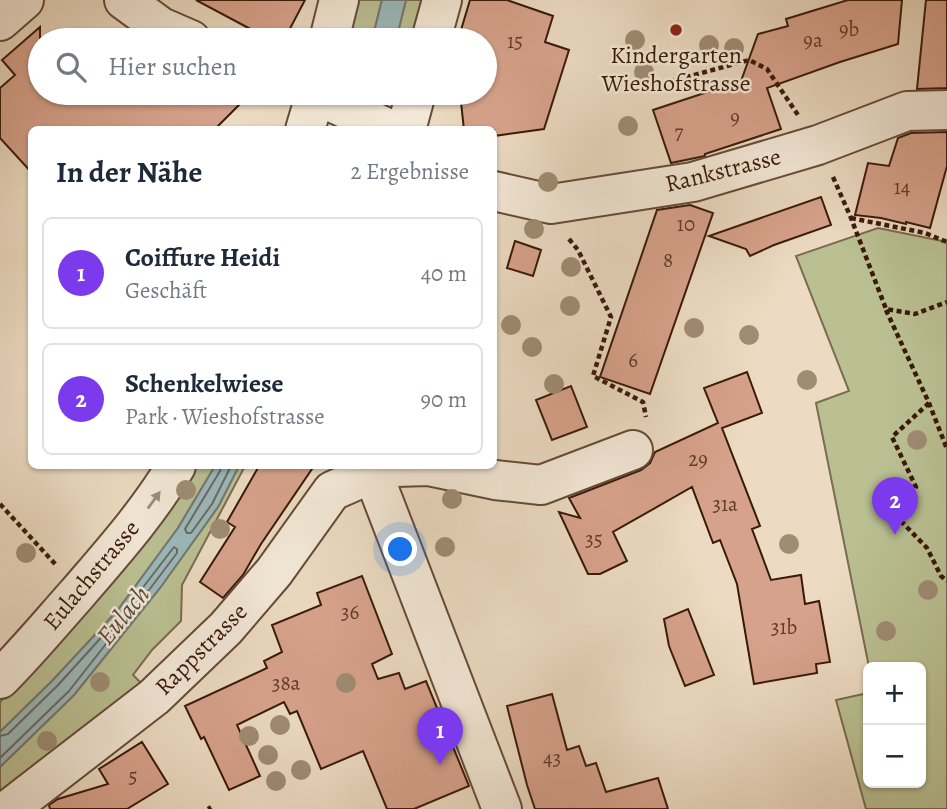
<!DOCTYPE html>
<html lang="de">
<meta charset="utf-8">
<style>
body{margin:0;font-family:Alegreya,serif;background:#f6f6f7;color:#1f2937}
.controls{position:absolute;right:21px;bottom:21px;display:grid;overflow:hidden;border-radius:10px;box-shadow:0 2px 5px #0004}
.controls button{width:63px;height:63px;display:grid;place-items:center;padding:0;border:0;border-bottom:2px solid #e0e1e3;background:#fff;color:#1f2937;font:35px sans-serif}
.you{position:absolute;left:401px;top:550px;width:24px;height:24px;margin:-18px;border:5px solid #fff;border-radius:50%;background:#1a73e8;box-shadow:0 0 0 10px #1a73e833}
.badge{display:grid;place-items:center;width:46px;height:46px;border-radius:50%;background:#7c3aed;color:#fff;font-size:23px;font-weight:700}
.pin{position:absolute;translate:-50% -58px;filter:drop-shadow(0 2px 4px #0008)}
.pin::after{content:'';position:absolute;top:37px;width:24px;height:21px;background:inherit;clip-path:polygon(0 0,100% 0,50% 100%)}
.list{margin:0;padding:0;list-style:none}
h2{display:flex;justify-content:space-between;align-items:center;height:91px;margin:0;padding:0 28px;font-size:30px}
h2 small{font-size:23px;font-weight:400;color:#747a83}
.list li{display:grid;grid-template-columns:46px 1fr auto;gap:21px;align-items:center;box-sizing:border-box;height:112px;margin:0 14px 14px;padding:0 14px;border:2px solid #e0e1e3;border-radius:10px}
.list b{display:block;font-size:26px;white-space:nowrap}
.list p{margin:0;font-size:23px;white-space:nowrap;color:#747a83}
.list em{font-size:23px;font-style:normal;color:#747a83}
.icon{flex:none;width:38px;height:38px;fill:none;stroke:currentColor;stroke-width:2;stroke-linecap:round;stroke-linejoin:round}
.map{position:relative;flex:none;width:947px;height:809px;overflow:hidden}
.search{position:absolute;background:#fff;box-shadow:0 2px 5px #0004;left:28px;top:28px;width:469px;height:77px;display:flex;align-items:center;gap:18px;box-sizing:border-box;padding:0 24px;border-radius:38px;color:#747a83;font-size:26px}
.panel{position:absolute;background:#fff;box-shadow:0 2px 5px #0004;left:28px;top:126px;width:469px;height:343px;border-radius:10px}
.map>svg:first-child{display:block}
.green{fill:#bac092;stroke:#7a6c4e;stroke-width:2}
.water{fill:#9bb9bb;stroke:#747974;stroke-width:2}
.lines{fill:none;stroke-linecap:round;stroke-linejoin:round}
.shore{stroke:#6a6962;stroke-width:2}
.building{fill:#d7a28b;stroke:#39190a;stroke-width:2}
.minor-casing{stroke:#664a38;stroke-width:42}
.path{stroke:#39190a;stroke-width:4.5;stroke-dasharray:5 3.5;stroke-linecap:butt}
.minor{stroke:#f3e8d7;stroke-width:38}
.tree{fill:#9f8c73}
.oneway{fill:#9f8b7b}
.poi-dot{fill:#8f2418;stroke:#f3e8d7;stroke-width:2.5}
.labels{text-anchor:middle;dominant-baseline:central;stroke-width:5;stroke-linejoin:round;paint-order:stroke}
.number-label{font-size:21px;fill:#603b2a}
.poi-label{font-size:24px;fill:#39190a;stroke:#f3e8d7}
.street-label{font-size:24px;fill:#39190a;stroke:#f3e8d7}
.water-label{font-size:26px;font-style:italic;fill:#56493f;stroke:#f3e8d7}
</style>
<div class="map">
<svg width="947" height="809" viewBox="0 0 947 809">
<rect width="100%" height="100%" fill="#ecdbc2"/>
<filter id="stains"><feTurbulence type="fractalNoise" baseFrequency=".00286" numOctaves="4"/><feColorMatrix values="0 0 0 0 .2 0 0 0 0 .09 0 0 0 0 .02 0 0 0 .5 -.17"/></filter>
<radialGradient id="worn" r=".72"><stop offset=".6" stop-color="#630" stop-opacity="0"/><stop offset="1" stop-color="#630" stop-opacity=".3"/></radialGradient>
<path class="green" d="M354,0H382L372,40H344Z
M406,0H422L410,40H396Z
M878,228L947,242V809H866L836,700L868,693V783H921V667H869L816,403L849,391L796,256Z
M186,466H215L178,528L117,611L53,680L0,732V702L67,630Z
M239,466H245L182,585L181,621L152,650L133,675L149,691L0,798V767L74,695L160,588L218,507Z"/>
<path class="water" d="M382,0H406L396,40H372Z
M215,466H239L218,507L160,588L74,695L0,767V732L53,680L117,611L178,528Z"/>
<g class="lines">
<path class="shore" d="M221,466L220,471L185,529L187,533H191L212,504L231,466
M174,547L177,549V553L146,594L142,595L141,590Z
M0,736L8,734L58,685L108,630L113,631V635L69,691L0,758"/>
</g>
<path class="building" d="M196,0H305L284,40H271Z
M470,0H507L553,16L545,42L569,50L544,129L494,136V130H464L460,93H485V40H458Z
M848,0H902L898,44L840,62L767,88L781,129L705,154V156L671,163L653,110L741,81L758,34L788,26L786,19Z
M926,0H947V88L917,89Z
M40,27V93H251L214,130H32V173L0,138V88L15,75L2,60Z
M947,132V166L930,228L906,222V224L881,218L855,215L868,163L889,166L898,138L911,133Z
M821,197L831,225L774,245L750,256L746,249L709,236Z
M690,205L713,213L650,394L600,377L657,210Z
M515,241L541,250L533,276L507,268Z
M747,372L762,413L722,428L760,526L752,529L771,580L801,575L805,604L819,601L830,662L816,664L817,673L754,684L737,584L720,540L713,543L692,487L613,532L627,561L600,574H588L559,512L580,518L569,498L641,470L650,463L655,452L718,423L704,388Z
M571,386L587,427L552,440L536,400Z
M259,466H314L261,544L243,575L223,598L200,582L235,527L227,522Z
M362,576L392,654L372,664L378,679L399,673L405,689L426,681L469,786L414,809H387L363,751L321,769L297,711L290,714L284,702L237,725L260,776L229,790L204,737L201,739L185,706L267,668L264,661L282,652L272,625L321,605L317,593Z
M688,609L714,675L685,686L669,646L664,619Z
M552,694L567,750L579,746L586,766L596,763L606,792L658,778L668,809H535L527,785L507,706Z
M142,742L168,784L127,809H50L49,805L58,799L108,784L99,769Z"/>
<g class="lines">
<defs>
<path id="minor" d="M124,0L161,27L191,40
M0,21L24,0
M329,40L339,0
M431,40L442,0
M312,93L385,127
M305,130L316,93
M406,130L416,93
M494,191L551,204L693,182L818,145L907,111L947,110
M370,466L502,809
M0,679C27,652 51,623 76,595C112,553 148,513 176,466
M9,809L154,697L226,628L274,572L332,491L373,473L396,467L428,466L495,480L541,485L633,450"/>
</defs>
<use href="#minor" class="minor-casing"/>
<path class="path" d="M629,83L643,89L749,60L767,69L798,115
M833,177L851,218L886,309L915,314L947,302
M851,218L925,233L947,242
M569,239L578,250L611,317L593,376L643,402L646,417
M886,310L929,403L947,449
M929,403L892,437L916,487L899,519L927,548L941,576L947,581
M0,504L56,565
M208,809L211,807"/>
<use href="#minor" class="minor"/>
</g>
<g class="tree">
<circle cx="635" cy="40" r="10"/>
<circle cx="709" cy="45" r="10"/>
<circle cx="734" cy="48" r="10"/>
<circle cx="644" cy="72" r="10"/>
<circle cx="628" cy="126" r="10"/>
<circle cx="548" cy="182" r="10"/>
<circle cx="534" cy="229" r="10"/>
<circle cx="571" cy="267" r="10"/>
<circle cx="570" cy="306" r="10"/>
<circle cx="511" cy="325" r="10"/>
<circle cx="694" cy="328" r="10"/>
<circle cx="749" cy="335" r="10"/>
<circle cx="532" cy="347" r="10"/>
<circle cx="807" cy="380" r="10"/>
<circle cx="554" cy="384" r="10"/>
<circle cx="917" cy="440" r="10"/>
<circle cx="186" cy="490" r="10"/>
<circle cx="452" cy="499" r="10"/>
<circle cx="220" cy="529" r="10"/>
<circle cx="789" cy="544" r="10"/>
<circle cx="445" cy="547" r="10"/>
<circle cx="26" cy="553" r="10"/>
<circle cx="928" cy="590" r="10"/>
<circle cx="886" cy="631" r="10"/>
<circle cx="100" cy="682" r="10"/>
<circle cx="346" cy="683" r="10"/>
<circle cx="280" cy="725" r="10"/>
<circle cx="249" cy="736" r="10"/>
<circle cx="47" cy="741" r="10"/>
<circle cx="268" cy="755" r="10"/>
<circle cx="301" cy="770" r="10"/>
<circle cx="276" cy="781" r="10"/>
</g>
<defs><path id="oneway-solid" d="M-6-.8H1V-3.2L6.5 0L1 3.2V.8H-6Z" transform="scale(1.75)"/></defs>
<use class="oneway" href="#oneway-solid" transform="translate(154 500) rotate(-54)"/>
<circle class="poi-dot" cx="676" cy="30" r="7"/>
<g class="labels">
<g class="number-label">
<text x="849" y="29">9b</text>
<text x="813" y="40">9a</text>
<text x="515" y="41">15</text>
<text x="735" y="117">9</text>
<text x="679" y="132">7</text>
<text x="902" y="187">14</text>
<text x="686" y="224">10</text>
<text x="668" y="260">8</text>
<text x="633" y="360">6</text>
<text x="698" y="459">29</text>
<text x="725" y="504">31a</text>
<text x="594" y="539">35</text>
<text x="350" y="612">36</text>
<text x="784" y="627">31b</text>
<text x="286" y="683">38a</text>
<text x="552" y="758">43</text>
<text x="133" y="776">5</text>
</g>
<g class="poi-label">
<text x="676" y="55">Kindergarten<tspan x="676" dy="28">Wieshofstrasse</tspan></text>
</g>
<g class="street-label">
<text transform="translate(723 170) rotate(-14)">Rankstrasse</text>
<text transform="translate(91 575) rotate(-50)">Eulachstrasse</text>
<text transform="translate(201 649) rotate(-45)">Rappstrasse</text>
</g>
<g class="water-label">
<text transform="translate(123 615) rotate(-51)">Eulach</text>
</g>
</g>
<rect width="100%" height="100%" filter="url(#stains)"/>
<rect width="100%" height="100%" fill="url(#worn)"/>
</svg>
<div class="controls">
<button>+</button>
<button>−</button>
</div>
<div class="you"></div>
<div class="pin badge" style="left:440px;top:765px">1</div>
<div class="pin badge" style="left:895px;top:535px">2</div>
<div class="search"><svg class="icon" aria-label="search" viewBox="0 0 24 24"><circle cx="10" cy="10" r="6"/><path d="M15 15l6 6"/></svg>Hier suchen</div>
<section class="panel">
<h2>In der Nähe<small>2 Ergebnisse</small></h2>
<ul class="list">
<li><span class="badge">1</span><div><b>Coiffure Heidi</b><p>Geschäft</p></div><em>40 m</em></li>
<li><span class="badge">2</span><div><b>Schenkelwiese</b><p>Park · Wieshofstrasse</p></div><em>90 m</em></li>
</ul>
</section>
</div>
